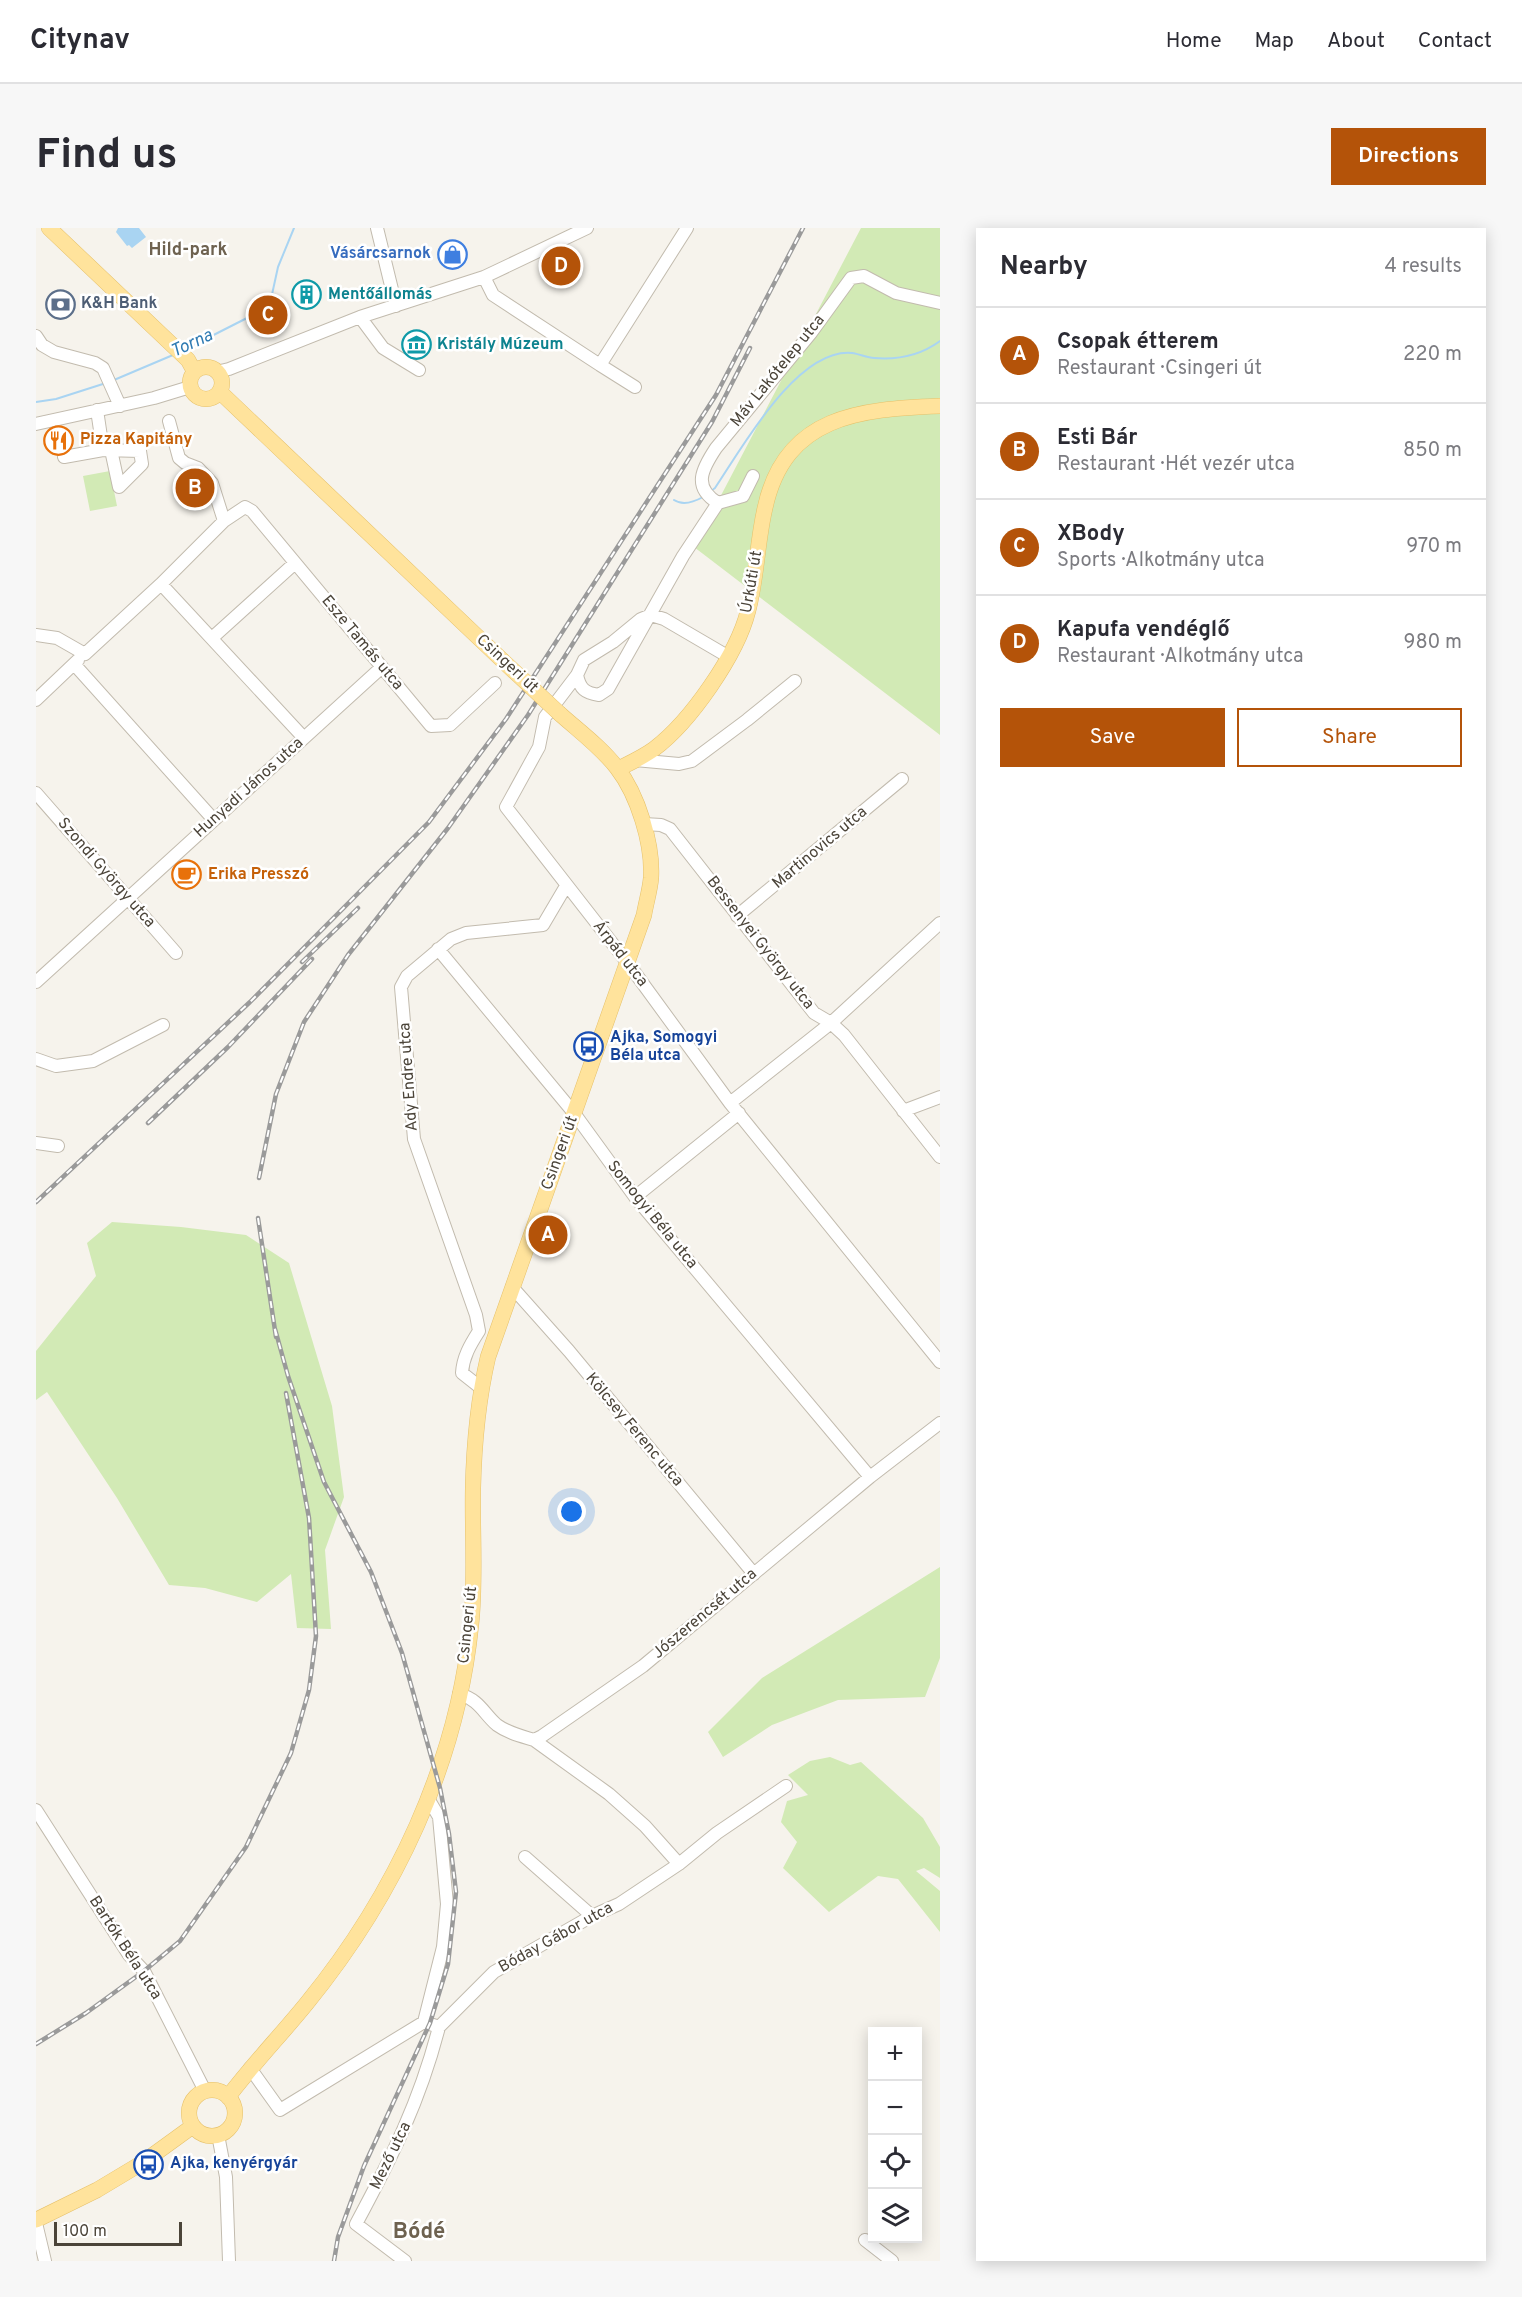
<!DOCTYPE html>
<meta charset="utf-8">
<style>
body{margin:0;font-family:Overpass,sans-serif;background:#f7f7f7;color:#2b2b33}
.controls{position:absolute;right:18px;bottom:18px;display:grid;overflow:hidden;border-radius:0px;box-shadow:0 3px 15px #0003}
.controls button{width:54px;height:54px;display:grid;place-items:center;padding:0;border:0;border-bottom:2px solid #e1e1e2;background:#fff;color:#2b2b33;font:30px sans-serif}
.scale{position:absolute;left:18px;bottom:15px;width:128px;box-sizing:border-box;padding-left:6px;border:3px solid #4b4439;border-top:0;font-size:16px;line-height:21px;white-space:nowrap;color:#4b4439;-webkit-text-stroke:4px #fff;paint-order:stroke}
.you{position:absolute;left:536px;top:1284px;width:21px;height:21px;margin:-15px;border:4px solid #fff;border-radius:50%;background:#1a73e8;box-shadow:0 0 0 9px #1a73e833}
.badge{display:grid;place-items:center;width:39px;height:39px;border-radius:50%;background:#b45309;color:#fff;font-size:20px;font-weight:700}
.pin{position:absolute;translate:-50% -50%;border:3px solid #fff;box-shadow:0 2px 6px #0006}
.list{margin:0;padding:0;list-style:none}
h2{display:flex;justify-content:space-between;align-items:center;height:78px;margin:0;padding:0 24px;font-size:26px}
h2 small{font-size:20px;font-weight:400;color:#7c7c81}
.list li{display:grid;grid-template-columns:39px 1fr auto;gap:18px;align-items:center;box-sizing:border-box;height:96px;padding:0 24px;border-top:2px solid #e1e1e2}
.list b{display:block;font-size:22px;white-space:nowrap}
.list p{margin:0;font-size:20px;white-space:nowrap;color:#7c7c81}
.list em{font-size:20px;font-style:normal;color:#7c7c81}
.actions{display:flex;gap:12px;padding:18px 24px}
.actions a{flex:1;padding:14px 0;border:2px solid #b45309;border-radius:0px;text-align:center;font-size:21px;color:#b45309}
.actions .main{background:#b45309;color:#fff}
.icon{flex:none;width:33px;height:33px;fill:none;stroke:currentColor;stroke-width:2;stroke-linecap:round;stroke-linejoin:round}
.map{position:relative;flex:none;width:904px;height:2033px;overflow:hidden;border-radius:0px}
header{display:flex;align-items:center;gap:36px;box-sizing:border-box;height:84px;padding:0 30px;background:#fff;border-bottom:2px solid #e1e1e2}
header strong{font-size:28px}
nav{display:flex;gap:33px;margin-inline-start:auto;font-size:21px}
.intro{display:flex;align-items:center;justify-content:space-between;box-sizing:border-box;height:144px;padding:0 36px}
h1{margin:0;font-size:42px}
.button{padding:15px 27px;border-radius:0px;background:#b45309;color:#fff;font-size:21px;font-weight:700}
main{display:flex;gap:36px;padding:0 36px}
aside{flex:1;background:#fff;border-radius:0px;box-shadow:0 3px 15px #0003}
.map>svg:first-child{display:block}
.green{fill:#d2eab5}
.water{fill:#a9d4f2}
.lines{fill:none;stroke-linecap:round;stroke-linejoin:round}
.stream{stroke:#a9d4f2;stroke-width:2}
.minor-casing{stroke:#c2bbae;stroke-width:14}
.major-casing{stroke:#e6c16a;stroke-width:16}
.minor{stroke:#fff;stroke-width:12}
.major{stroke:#ffe39c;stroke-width:15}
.rail-casing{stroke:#9a9a9a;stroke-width:4.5}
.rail{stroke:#fff;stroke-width:2;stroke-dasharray:7;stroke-linecap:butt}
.major-bridge-casing{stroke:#e6c16a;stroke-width:16;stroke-linecap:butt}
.major-bridge{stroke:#ffe39c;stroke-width:15}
.labels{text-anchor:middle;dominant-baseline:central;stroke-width:5;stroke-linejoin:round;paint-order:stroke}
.shop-label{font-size:16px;font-weight:bold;fill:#366cbe;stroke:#fff;text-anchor:end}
.culture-label{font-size:16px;font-weight:bold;fill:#0d838f;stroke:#fff;text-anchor:start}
.service-label{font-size:16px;font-weight:bold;fill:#4e5e75;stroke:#fff;text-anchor:start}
.street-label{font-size:16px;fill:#4b4439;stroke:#fff}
.food-label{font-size:16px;font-weight:bold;fill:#c56008;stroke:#fff;text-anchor:start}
.transit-label{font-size:16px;font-weight:bold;fill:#164399;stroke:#fff;text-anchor:start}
.neighbourhood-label{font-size:18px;font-weight:bold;fill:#6e6250;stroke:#fff}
.water-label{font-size:18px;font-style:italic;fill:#2e7ab2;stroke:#fff}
.district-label{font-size:22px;font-weight:bold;fill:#6e6250;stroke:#fff}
</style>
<header>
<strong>Citynav</strong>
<nav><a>Home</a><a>Map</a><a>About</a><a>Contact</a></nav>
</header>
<div class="intro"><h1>Find us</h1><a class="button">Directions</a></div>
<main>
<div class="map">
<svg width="904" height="2033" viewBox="0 0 904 2033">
<rect width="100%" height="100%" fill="#f6f3ec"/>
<path class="green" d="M825,0H904V507L658,319Z
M74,243L81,278L54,283L47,248Z
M76,994L145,999L210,1007L253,1035L296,1178L308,1269L289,1322L295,1401L261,1400L255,1346L221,1374L169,1360L133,1357L81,1270L11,1164L0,1172V1123L60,1048L51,1015Z
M904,1339V1430L889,1469L802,1472L736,1497L687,1529L672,1504L726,1450Z
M794,1529L814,1537L825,1534L887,1590L904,1619V1650L888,1640L880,1643L904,1663V1704L862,1651L842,1648L793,1684L747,1640L761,1614L745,1594L751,1573L772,1567L752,1547L774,1533Z"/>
<path class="water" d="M82,0H103L110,9L96,20L93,17L91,18L80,4Z"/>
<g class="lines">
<path class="stream" d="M150,121L211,90L235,71L242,39L258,0
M78,152L137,127
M0,174L20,171L70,155
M675,263L679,260C706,220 761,120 816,125C824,126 831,130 838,130C862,132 885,127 904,113
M638,272C647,278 658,274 667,269"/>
<defs>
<path id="minor" d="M341,0L360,78
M448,49L457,67L564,137L651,0
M324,89L347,120L383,142
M0,108L6,117L18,124L59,135L67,140L84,178
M564,137L599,159
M180,144L193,141L324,89L448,49L551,0
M61,182L67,222L104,223L106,236L83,259L75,222
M133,193L143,230L149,235L162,240L176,255L188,293
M0,196L118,170L154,159
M28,229L67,222
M717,248L707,268L682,275C656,259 666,241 680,220L775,105L815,50L828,48L860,65L904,75
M125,356L268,510
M0,407L21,410L49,426L125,356L188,293L209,279L216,283L395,498L414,497L459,455
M176,410L259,335
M693,429L628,391L615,387L605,391L577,414L548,432L541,447L509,489L503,519L470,579L594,738L694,875L904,1134
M38,436L178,592
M541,447C544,461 549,465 563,467L572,461L647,328L682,275
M0,472L42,432
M599,532L643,536L656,533L711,492L759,453
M0,565L140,725
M608,596L625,597L634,601L778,785L795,795L808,807L904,929
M701,688L866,551
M402,721L538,885L599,969L834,1249
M0,754L346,439
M0,831L20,838L57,833L127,797
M694,875L795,795L904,695
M867,883L904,869
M0,915L22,918
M599,969L703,885
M476,1059L533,1123L718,1346
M445,1160L426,1145C427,1129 434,1117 443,1103L440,1087L378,911L365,759L371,748L415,711L430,705L507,697L530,658
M423,1466C444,1472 447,1485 461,1497C472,1505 485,1508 498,1512L506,1508L607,1438L834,1249L904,1195
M498,1512L573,1566L609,1598L643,1636
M0,1582L93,1727L108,1743L169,1863
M489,1629L556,1688
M388,1794L407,1719L411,1676L403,1589L393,1572
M214,1840L244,1882L388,1794L403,1799L458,1744L556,1688L583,1676L643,1636L681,1605L750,1558
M184,1907L183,1912L190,1949L193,2033
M0,1995L9,2033
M829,2012L856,2033
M369,2033L320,1996C356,1929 384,1873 403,1799"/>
<path id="major" d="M13,0L152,132L158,143
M154 155a16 16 0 1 1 32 0a16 16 0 1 1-32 0Z
M184,164L466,432
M582,541C594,535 607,529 618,521C654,494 701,427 712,383C721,349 721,314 729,280C749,187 825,181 904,178
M153 1885a23 23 0 1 1 46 0a23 23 0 1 1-46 0Z
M192,1869C217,1836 245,1807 271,1775C359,1667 421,1536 435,1397C440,1352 436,1305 437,1260C438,1216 442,1172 452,1129L608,687C610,675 614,662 615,650C617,616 602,567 581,540C566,520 543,503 524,486
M0,1992L61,1962L106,1935L157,1898"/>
</defs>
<use href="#minor" class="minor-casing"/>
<use href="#major" class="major-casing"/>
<use href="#minor" class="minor"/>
<use href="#major" class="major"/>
<defs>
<path id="rail" d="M266,734L322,680
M112,895L192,819L276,731
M223,950L240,866L268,794L312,727L412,600L492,487L676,194L714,120
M0,974L214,774L393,594L470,491L680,167L767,0
M222,990L240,1109
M239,1101L252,1148L288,1254L335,1344L366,1425L404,1560L413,1606L420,1664L412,1736L394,1795L328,1938L302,2009L298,2033
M0,1816L50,1785L108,1743L144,1713L210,1619L255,1525L273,1462L280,1408L273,1290L250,1165"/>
</defs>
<use href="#rail" class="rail-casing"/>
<use href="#rail" class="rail"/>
<defs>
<path id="major-bridge" d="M466,432L524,486"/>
</defs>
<use href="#major-bridge" class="major-bridge-casing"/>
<use href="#major-bridge" class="major-bridge"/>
</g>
<defs>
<symbol id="shop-ring" viewBox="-11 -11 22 22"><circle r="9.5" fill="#fff" stroke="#3f7fe0" stroke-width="1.5"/><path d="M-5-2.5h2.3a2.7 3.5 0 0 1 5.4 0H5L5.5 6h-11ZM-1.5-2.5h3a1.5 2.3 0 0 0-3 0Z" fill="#3f7fe0"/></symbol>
<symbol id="building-ring" viewBox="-11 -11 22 22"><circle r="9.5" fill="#fff" stroke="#0f9aa8" stroke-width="1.5"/><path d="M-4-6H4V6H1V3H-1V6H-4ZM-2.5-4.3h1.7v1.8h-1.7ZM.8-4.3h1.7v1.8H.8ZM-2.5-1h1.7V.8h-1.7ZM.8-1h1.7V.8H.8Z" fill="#0f9aa8"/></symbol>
<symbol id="bank-ring" viewBox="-11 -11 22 22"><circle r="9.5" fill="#fff" stroke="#5c6f8a" stroke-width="1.5"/><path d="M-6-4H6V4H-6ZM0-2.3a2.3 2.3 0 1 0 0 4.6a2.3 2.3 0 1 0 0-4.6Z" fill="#5c6f8a"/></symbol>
<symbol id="museum-ring" viewBox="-11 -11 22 22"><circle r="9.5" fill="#fff" stroke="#0f9aa8" stroke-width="1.5"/><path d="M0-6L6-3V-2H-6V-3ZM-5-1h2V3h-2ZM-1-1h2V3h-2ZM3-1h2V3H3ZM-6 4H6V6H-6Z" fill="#0f9aa8"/></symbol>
<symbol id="restaurant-ring" viewBox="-11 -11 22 22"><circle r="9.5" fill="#fff" stroke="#e8710a" stroke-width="1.5"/><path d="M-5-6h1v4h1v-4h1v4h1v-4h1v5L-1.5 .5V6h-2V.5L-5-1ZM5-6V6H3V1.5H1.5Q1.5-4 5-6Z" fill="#e8710a"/></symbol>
<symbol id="cafe-ring" viewBox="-11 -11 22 22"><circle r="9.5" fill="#fff" stroke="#e8710a" stroke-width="1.5"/><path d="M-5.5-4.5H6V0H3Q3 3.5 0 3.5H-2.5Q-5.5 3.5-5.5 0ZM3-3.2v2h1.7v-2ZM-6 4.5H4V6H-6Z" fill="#e8710a"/></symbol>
<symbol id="bus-ring" viewBox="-11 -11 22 22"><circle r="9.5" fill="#fff" stroke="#1a4fb4" stroke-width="1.5"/><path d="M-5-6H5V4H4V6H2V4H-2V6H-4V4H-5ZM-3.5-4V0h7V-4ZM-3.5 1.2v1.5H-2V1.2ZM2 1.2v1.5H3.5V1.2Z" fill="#1a4fb4"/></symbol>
</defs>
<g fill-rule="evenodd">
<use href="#shop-ring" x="400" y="10" width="33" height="33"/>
<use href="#building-ring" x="254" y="50" width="33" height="33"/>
<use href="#bank-ring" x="8" y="60" width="33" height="33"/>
<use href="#museum-ring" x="364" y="100" width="33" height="33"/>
<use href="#restaurant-ring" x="6" y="196" width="33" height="33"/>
<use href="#cafe-ring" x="134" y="630" width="33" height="33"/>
<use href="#bus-ring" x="536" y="802" width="33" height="33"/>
<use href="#bus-ring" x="96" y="1920" width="33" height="33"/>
</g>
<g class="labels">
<g class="shop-label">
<text x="395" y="26">Vásárcsarnok</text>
</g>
<g class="culture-label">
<text x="292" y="67">Mentőállomás</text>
<text x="401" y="117">Kristály Múzeum</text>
</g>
<g class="service-label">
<text x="45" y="76">K&amp;H Bank</text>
</g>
<g class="street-label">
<text transform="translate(742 143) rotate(-51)">Máv Lakótelep utca</text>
<text transform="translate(716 354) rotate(-80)">Úrkúti út</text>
<text transform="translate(326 415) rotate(50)">Esze Tamás utca</text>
<text transform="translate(471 436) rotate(43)">Csingeri út</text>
<text transform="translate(213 560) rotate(-42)">Hunyadi János utca</text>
<text transform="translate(784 620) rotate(-40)">Martinovics utca</text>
<text transform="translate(70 645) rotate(49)">Szondi György utca</text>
<text transform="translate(724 715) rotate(52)">Bessenyei György utca</text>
<text transform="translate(584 726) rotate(52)">Árpád utca</text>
<text transform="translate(373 849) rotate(-94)">Ady Endre utca</text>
<text transform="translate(524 925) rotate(-70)">Csingeri út</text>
<text transform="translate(616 987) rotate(51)">Somogyi Béla utca</text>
<text transform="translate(598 1202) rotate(50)">Kölcsey Ferenc utca</text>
<text transform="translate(669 1386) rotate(-40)">Jószerencsét utca</text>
<text transform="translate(432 1397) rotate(-84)">Csingeri út</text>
<text transform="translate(520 1710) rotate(-29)">Bóday Gábor utca</text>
<text transform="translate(89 1720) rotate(57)">Bartók Béla utca</text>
<text transform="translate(355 1928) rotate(-64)">Mező utca</text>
</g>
<g class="food-label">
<text x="44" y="212">Pizza Kapitány</text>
<text x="172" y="647">Erika Presszó</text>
</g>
<g class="transit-label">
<text x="574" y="810">Ajka, Somogyi<tspan x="574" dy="18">Béla utca</tspan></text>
<text x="134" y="1936">Ajka, kenyérgyár</text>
</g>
<g class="neighbourhood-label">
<text x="152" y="22">Hild-park</text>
</g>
<g class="water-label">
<text transform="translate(156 116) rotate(-25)">Torna</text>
</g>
<g class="district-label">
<text x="383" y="2004">Bódé</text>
</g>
</g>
</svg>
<div class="controls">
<button>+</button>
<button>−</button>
<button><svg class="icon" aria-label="locate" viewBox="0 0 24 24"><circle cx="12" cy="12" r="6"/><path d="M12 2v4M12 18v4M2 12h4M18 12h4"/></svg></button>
<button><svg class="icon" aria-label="layers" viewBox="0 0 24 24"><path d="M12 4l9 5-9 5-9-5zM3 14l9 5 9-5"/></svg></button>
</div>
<div class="scale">100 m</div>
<div class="you"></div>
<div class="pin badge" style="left:512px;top:1007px">A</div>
<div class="pin badge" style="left:159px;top:260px">B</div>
<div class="pin badge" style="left:232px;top:87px">C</div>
<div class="pin badge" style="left:525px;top:38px">D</div>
</div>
<aside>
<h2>Nearby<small>4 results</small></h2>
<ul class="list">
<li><span class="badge">A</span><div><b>Csopak étterem</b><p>Restaurant · Csingeri út</p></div><em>220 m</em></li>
<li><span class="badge">B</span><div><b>Esti Bár</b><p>Restaurant · Hét vezér utca</p></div><em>850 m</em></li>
<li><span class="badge">C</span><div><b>XBody</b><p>Sports · Alkotmány utca</p></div><em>970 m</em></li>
<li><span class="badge">D</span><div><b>Kapufa vendéglő</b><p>Restaurant · Alkotmány utca</p></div><em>980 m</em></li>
</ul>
<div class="actions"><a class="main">Save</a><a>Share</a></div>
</aside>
</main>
